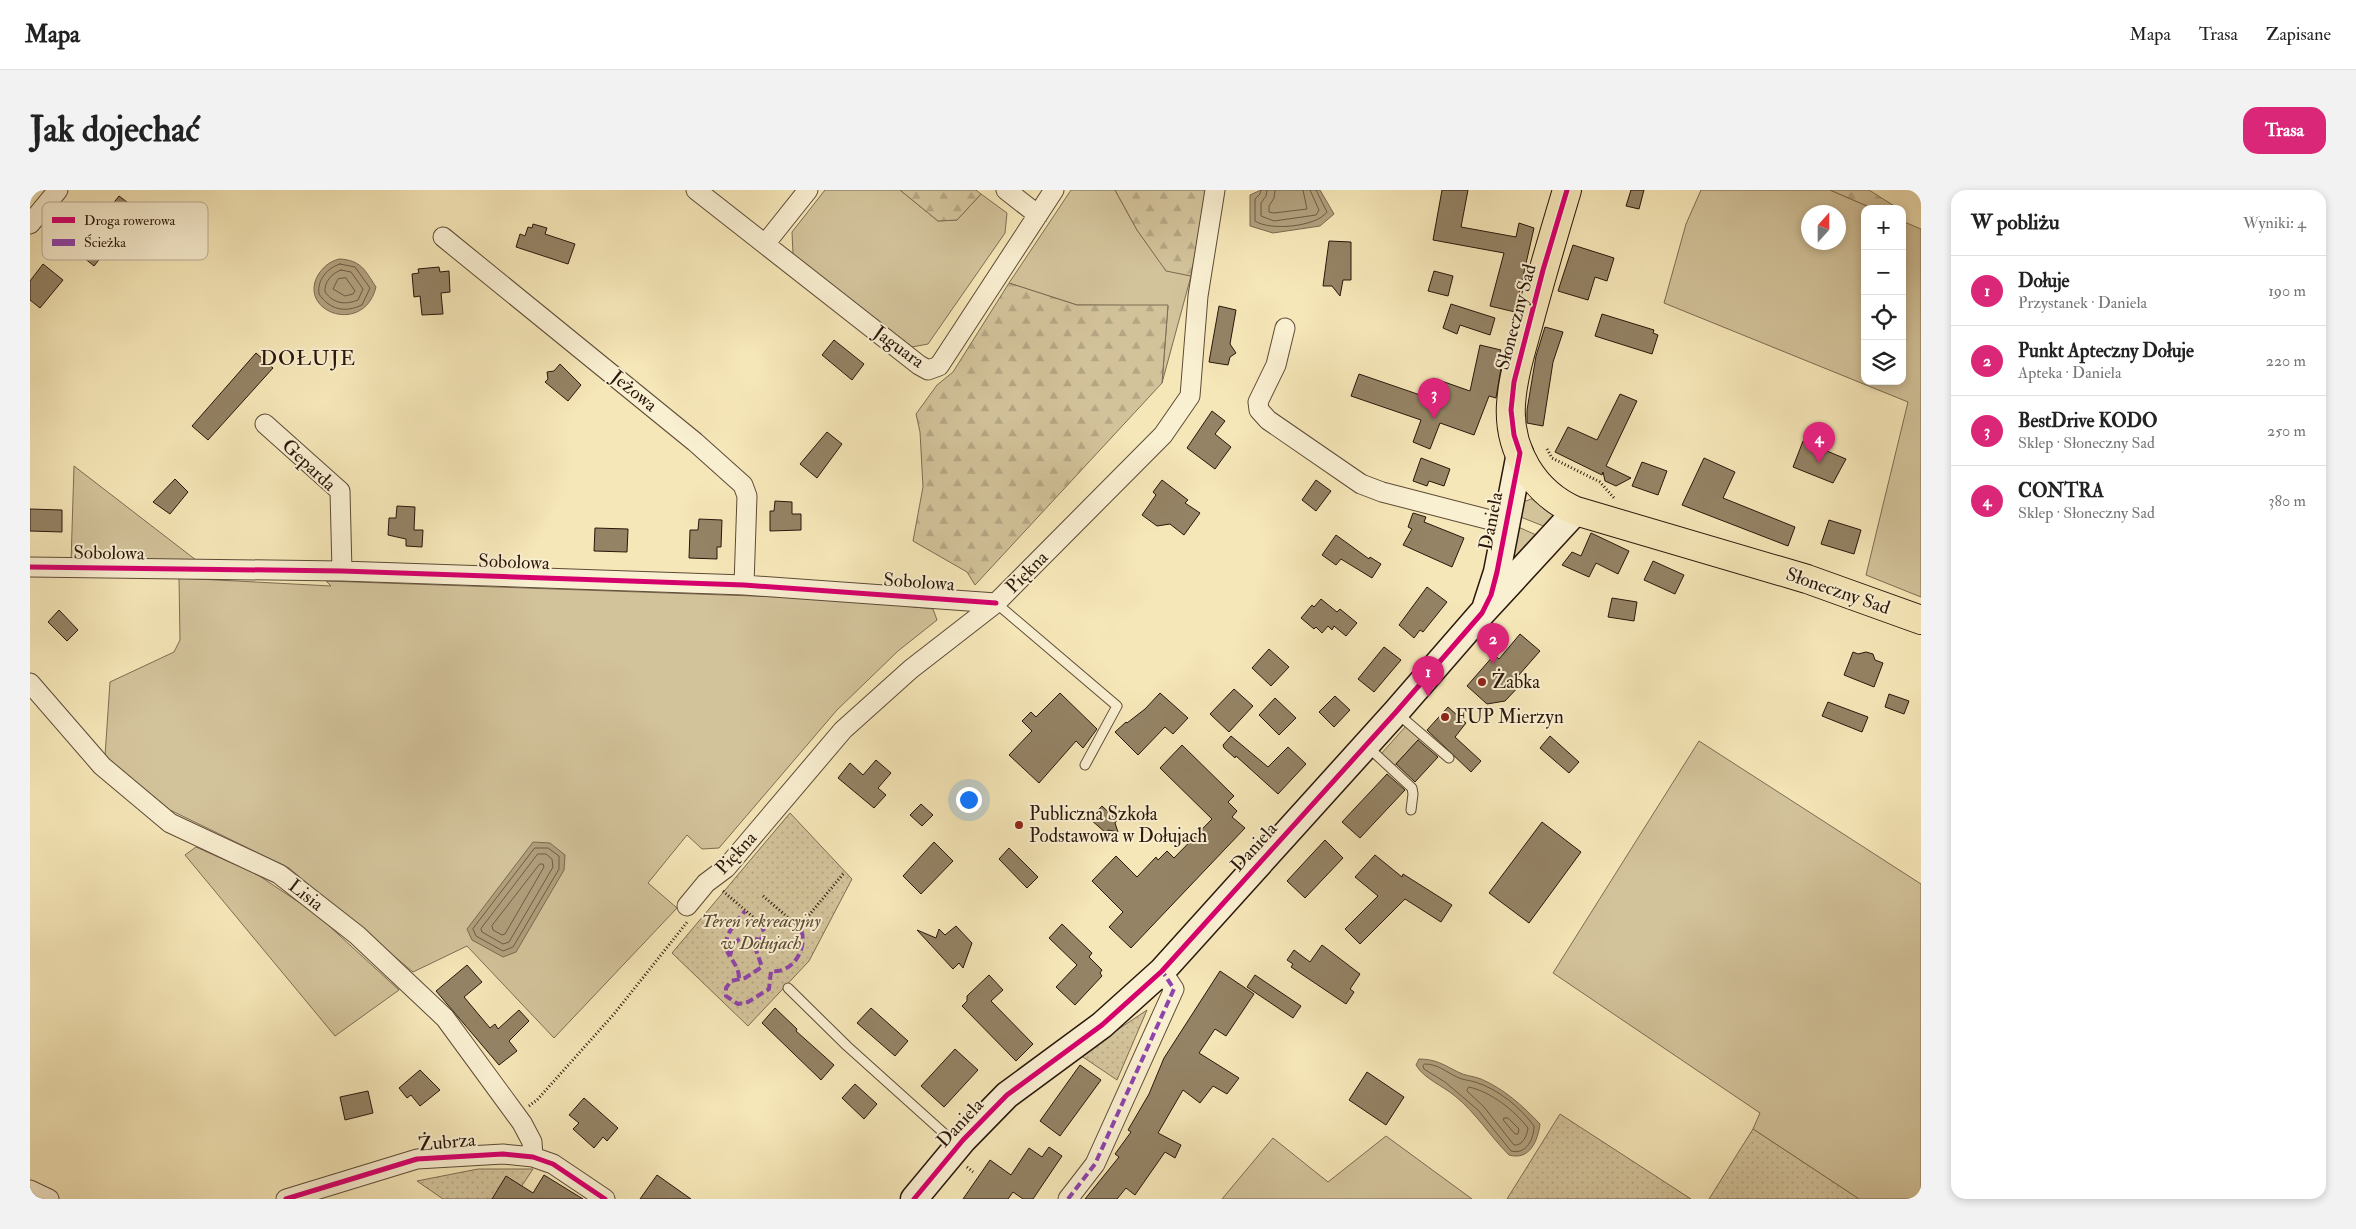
<!DOCTYPE html>
<html lang="pl">
<meta charset="utf-8">
<style>
body{margin:0;font-family:"IM FELL Double Pica",serif;background:#f2f2f2;color:#222}
.controls{position:absolute;right:15px;top:15px;display:grid;overflow:hidden;border-radius:10px;box-shadow:0 2px 8px #0003}
.controls button{width:45px;height:45px;display:grid;place-items:center;padding:0;border:0;border-bottom:1px solid #e0e0e0;background:#fff;color:#222;font:25px sans-serif}
.compass{position:absolute;left:1771px;top:15px;width:45px;height:45px;border-radius:50%;background:#fff;box-shadow:0 2px 8px #0003;rotate:21deg}
.you{position:absolute;left:938px;top:609px;width:18px;height:18px;margin:-12px;border:4px solid #fff;border-radius:50%;background:#1a73e8;box-shadow:0 0 0 8px #1a73e833}
.badge{display:grid;place-items:center;width:32px;height:32px;border-radius:50%;background:#db2777;color:#fff;font-size:16px;font-weight:700}
.pin{position:absolute;translate:-50% -41px;filter:drop-shadow(0 1px 2px #0008)}
.pin::after{content:'';position:absolute;top:26px;width:18px;height:15px;background:inherit;clip-path:polygon(0 0,100% 0,50% 100%)}
.list{margin:0;padding:0;list-style:none}
h2{display:flex;justify-content:space-between;align-items:center;height:65px;margin:0;padding:0 20px;font-size:21px}
h2 small{font-size:16px;font-weight:400;color:#767676}
.list li{display:grid;grid-template-columns:32px 1fr auto;gap:15px;align-items:center;box-sizing:border-box;height:70px;padding:0 20px;border-top:1px solid #e0e0e0}
.list b{display:block;font-size:19px;white-space:nowrap}
.list p{margin:0;font-size:16px;white-space:nowrap;color:#767676}
.list em{font-size:16px;font-style:normal;color:#767676}
.icon{flex:none;width:28px;height:28px;fill:none;stroke:currentColor;stroke-width:2;stroke-linecap:round;stroke-linejoin:round}
.map{position:relative;flex:none;width:1891px;height:1009px;overflow:hidden;border-radius:15px}
header{display:flex;align-items:center;gap:30px;box-sizing:border-box;height:70px;padding:0 25px;background:#fff;border-bottom:1px solid #e0e0e0}
header strong{font-size:24px}
nav{display:flex;gap:28px;margin-inline-start:auto;font-size:18px}
.intro{display:flex;align-items:center;justify-content:space-between;box-sizing:border-box;height:120px;padding:0 30px}
h1{margin:0;font-size:35px}
.button{padding:12px 22px;border-radius:15px;background:#db2777;color:#fff;font-size:18px;font-weight:700}
main{display:flex;gap:30px;padding:0 30px}
aside{flex:1;background:#fff;border-radius:15px;box-shadow:0 2px 8px #0003}
.map>svg:first-child{display:block}
.grass{fill:#d3c39b;stroke:#7e6c53;fill-rule:evenodd}
.forest{fill:url(#forest-firs);stroke:#7e6c53}
.park{fill:url(#park-dots);stroke:#7e6c53}
.water{fill:#b1a07d;stroke:#7b694f}
.lines{fill:none;stroke-linecap:round;stroke-linejoin:round}
.shore{stroke:#6e5b44;stroke-width:1}
.building{fill:#948365;stroke:#2a160b}
.lane-casing{stroke:#5d4a36;stroke-width:11}
.street-casing{stroke:#5d4a36;stroke-width:21}
.secondary-casing{stroke:#2a160b;stroke-width:29}
.primary-casing{stroke:#2a160b;stroke-width:30}
.path{stroke:#2a160b;stroke-width:3;stroke-dasharray:1 2.5;stroke-linecap:butt}
.lane{stroke:#f9efd1;stroke-width:9}
.street{stroke:#f9efd1;stroke-width:19}
.secondary{stroke:#f9efd1;stroke-width:26}
.primary{stroke:#f6e7b8;stroke-width:28}
.quiet{stroke:#8e44ad;stroke-width:4;stroke-dasharray:8 4;stroke-linecap:butt}
.cycleway-casing{stroke:#f9efd1;stroke-width:8}
.cycleway{stroke:#d6006c;stroke-width:5}
.poi-dot{fill:#8f2418;stroke:#f9efd1;stroke-width:2}
.labels{text-anchor:middle;dominant-baseline:central;stroke-width:4;stroke-linejoin:round;paint-order:stroke}
.street-label{font-size:19px;fill:#2a160b;stroke:#f9efd1}
.poi-label{font-size:19px;fill:#2a160b;stroke:#f9efd1;text-anchor:start}
.park-label{font-size:19px;font-style:italic;fill:#5d4a36;stroke:#f9efd1}
.quarter-label{font-size:21px;letter-spacing:1px;fill:#2a160b;stroke:#f9efd1}
.key{fill:#f9efd1;stroke:#bbae96;stroke-width:1}
.key-label{font-size:14px;fill:#2a160b}
</style>
<header>
<strong>Mapa</strong>
<nav><a>Mapa</a><a>Trasa</a><a>Zapisane</a></nav>
</header>
<div class="intro"><h1>Jak dojechać</h1><a class="button">Trasa</a></div>
<main>
<div class="map">
<svg width="1891" height="1009" viewBox="0 0 1891 1009">
<defs>
<pattern id="forest-firs" width="22" height="20" patternUnits="userSpaceOnUse" patternTransform="scale(1.25)"><rect width="22" height="20" fill="#d3c39b"/><path d="M5 1l3.5 6h-7zM16 11l3.5 6h-7z" fill="#b5a784"/></pattern>
<pattern id="park-dots" width="8" height="8" patternUnits="userSpaceOnUse" patternTransform="scale(1.25)"><rect width="8" height="8" fill="#d3c39b"/><path d="M2 2h.1M6 6h.1" fill="none" stroke="#b5a784" stroke-width="1.8" stroke-linecap="round"/></pattern>
</defs>
<rect width="100%" height="100%" fill="#f6e7b8"/>
<filter id="stains"><feTurbulence type="fractalNoise" baseFrequency=".004" numOctaves="4"/><feColorMatrix values="0 0 0 0 .2 0 0 0 0 .09 0 0 0 0 .02 0 0 0 .5 -.17"/></filter>
<radialGradient id="worn" r=".72"><stop offset=".6" stop-color="#630" stop-opacity="0"/><stop offset="1" stop-color="#630" stop-opacity=".3"/></radialGradient>
<path class="grass" d="M795,0H870L908,31L927,30L951,4L977,23L975,43L898,154L882,157L763,64L762,42Z
M1041,0H1085L1107,40L1136,80L1161,86L1132,193L1138,116L1047,115L979,93Z
M1671,0H1800L1844,19H1835V191H1872V31L1891,39V407L1836,385L1878,212L1634,113L1656,34ZM1778,22H1808V52H1778Z
M44,276L175,377L41,373Z
M1501,309H1506L1524,322V328L1521,339L1488,326L1493,312Z
M1486,336L1513,348L1480,372Z
M149,388L301,396L296,391L808,409L903,419L907,430L868,461L807,520L689,658L672,659L657,645L618,693L647,718L524,848L437,756L383,782L259,678L140,620L75,566L80,492L144,462L150,450Z
M1376,536L1390,548L1364,576L1351,564Z
M1669,551L1891,694V1009H1829L1723,939L1730,923L1523,783Z
M166,657L228,685L285,723L369,800L305,846L155,665Z
M1356,946L1442,1009H1192L1243,948L1298,992Z"/>
<path class="forest" d="M870,0H946L951,4L927,30L908,31Z
M1085,0H1177L1161,86L1136,81L1107,40Z
M1800,0H1839L1869,19H1844Z
M979,93L1047,115H1138L1132,193L945,395L937,382L883,351L893,297L890,242L886,224L907,195L923,182Z"/>
<path class="park" d="M760,623L822,689L779,771L718,836L642,763Z
M1117,820L1087,890L1050,865Z
M1530,924L1661,1009H1477Z
M1723,939L1829,1009H1679Z
M448,979H503L483,1009H413L387,991Z"/>
<path class="water" d="M1231,0H1290L1304,24L1290,36L1243,43L1220,36V5Z
M309,69C331,70 335,80 346,97C334,146 267,122 288,85C294,76 299,72 309,69Z
M503,652L520,653L535,665L534,680L486,762L473,767L442,750L437,739Z
M1389,869C1406,869 1414,875 1428,882C1435,886 1444,886 1451,889C1474,899 1492,915 1510,934C1508,950 1500,971 1479,965C1460,946 1446,923 1425,906C1413,896 1393,888 1386,875Z"/>
<g class="lines">
<path class="shore" d="M1231,0L1230,4L1225,9V31C1240,41 1286,37 1297,22L1286,0
M1237,0L1236,6L1231,13V26L1244,31L1286,25L1289,20L1280,0
M1245,0L1244,8L1239,16V22L1244,23L1277,19L1273,0
M310,74L325,77L340,98L332,115C315,123 300,120 289,104C287,90 297,78 310,74Z
M311,80L321,82L333,99L328,110C315,115 304,114 295,102C294,92 302,83 311,80Z
M316,88L325,101L323,104L315,106L303,99L308,89Z
M505,658H518L529,666V679L483,757L473,761L446,746L443,739Z
M508,664H516L522,669L523,677L479,752L473,754L452,742L451,739Z
M510,674H513L514,677L475,744L472,745L463,740L462,736Z
M1395,874C1408,874 1416,882 1427,887C1432,890 1439,890 1445,892C1468,899 1490,917 1504,936C1504,948 1497,965 1481,961L1448,920L1415,892L1394,879L1393,876Z
M1439,897C1461,902 1484,920 1498,938C1497,945 1493,956 1484,955L1454,917L1437,901Z
M1474,928H1478L1489,939L1488,944H1485L1474,931Z"/>
</g>
<path class="building" d="M1412,0H1438L1431,37L1486,47L1489,33L1504,38L1485,122L1460,116L1474,63L1403,50Z
M1601,0H1614L1609,19L1596,16Z
M89,6L101,15L82,40L89,45L64,76L42,58L67,28L70,30Z
M503,34L517,38L515,44L545,54L538,74L486,57L490,44L495,46L498,37L502,38Z
M1299,51L1321,52V90H1313L1310,106L1302,96H1293Z
M1543,55L1584,68L1577,91L1565,87L1558,110L1528,101Z
M13,74L33,90L10,118L0,110V91Z
M409,77L410,82L419,81L420,102L411,103L413,124L392,125L390,106L384,107L382,84L389,83L388,79Z
M1404,81L1423,86L1418,106L1398,101Z
M1421,114L1465,128L1460,145L1430,135L1427,144L1413,138Z
M1189,116L1206,120L1200,154L1206,163L1200,167L1198,175L1179,172Z
M1572,124L1624,140L1623,143L1628,145L1622,164L1565,146Z
M1515,137L1533,142L1523,172L1513,236L1497,233V220L1506,166Z
M804,150L834,174L822,190L792,165Z
M1450,155L1471,160L1469,165L1473,166L1466,208L1459,206L1444,245L1410,233L1400,259L1383,252L1391,230L1321,206L1329,184L1396,207L1403,188L1440,201Z
M226,163L243,178L178,250L162,236Z
M530,174L551,195L538,211L515,192L518,189L517,182L524,181Z
M1590,204L1607,211L1576,276L1601,288L1586,296L1575,291L1573,282L1572,285L1525,262L1538,237L1567,250Z
M1182,221L1195,231L1185,244L1201,257L1185,279L1157,258Z
M797,242L812,254L787,288L770,274Z
M1773,251L1816,269L1803,293L1763,277Z
M1391,268L1420,279L1414,296L1399,291L1397,296L1383,291Z
M1674,268L1705,282L1693,308L1765,337L1758,356L1652,315Z
M1612,272L1637,281L1628,305L1602,296Z
M145,289L158,302L140,324L123,312Z
M1132,290L1158,310L1155,313L1170,323L1154,345L1140,334L1127,336L1112,325L1126,305L1123,302Z
M1286,290L1301,301L1286,321L1272,310Z
M745,311L762,312V324H771V340L740,341V321H744Z
M367,316L385,317L384,340H393L392,357L376,356V349L358,345L359,328H366Z
M0,319L32,320V342L0,341Z
M1383,323L1396,327L1394,332L1434,348L1422,377L1373,355L1382,339L1378,337Z
M669,329L692,330L691,357H687V369L659,368L660,340H668Z
M1799,330L1831,340L1824,364L1791,354Z
M565,338L598,339L597,362L564,361Z
M1561,343L1599,361L1588,384L1566,373L1559,387L1532,375L1542,362L1551,366Z
M1306,345L1339,369L1340,367L1351,374L1342,388L1311,369L1306,375L1292,365Z
M1623,371L1654,385L1645,404L1614,390Z
M1397,397L1417,412L1393,442L1390,440L1384,448L1369,435Z
M1582,408L1607,412L1604,431L1578,427Z
M1291,409L1307,422L1310,419L1327,433L1316,446L1304,436L1302,440L1298,436L1292,443L1286,437L1284,439L1271,428L1282,415L1284,417Z
M29,420L48,440L37,451L18,432Z
M1490,444L1510,461L1488,486L1494,491L1475,511L1457,514L1437,496L1464,465L1469,469Z
M1354,457L1371,470L1344,502L1328,489Z
M1239,459L1259,477L1241,496L1222,478Z
M1823,462L1828,464L1836,462L1843,464L1845,470L1853,473L1844,497L1814,485Z
M1204,499L1223,516L1199,542L1180,524Z
M1030,503L1067,539L1053,558L1046,551L1009,593L979,565L1002,541L992,531L1001,522L1006,527Z
M1130,503L1158,528L1143,544L1135,537L1108,565L1085,542L1096,532L1097,533L1115,519Z
M1859,504L1879,511L1874,524L1855,517Z
M1305,506L1320,520L1304,537L1289,522Z
M1245,508L1266,528L1249,545L1229,525Z
M1798,512L1838,527L1832,542L1792,526Z
M1418,517L1436,533L1425,547L1451,571L1441,582L1397,540Z
M1201,546L1238,577L1258,557L1276,574L1248,604L1206,566L1205,568L1194,558L1193,555Z
M1520,546L1549,572L1539,583L1510,558Z
M1388,550L1408,567L1385,592L1366,574Z
M1152,555L1204,606L1198,612L1207,621L1202,627L1215,638L1101,758L1079,737L1093,722L1062,691L1086,666L1107,687L1126,667L1128,670L1137,661L1144,668L1182,629L1130,578Z
M846,570L861,583L848,598L856,605L844,618L808,588L820,573L833,585Z
M1357,584L1375,600L1330,648L1312,632Z
M891,614L903,625L892,636L880,625Z
M1072,616L1087,630L1085,633L1088,642L1078,640L1076,643L1060,629Z
M1512,632L1551,662L1499,733L1459,703Z
M1295,650L1313,668L1275,708L1257,691Z
M904,652L923,671L891,704L873,686Z
M979,658L1008,687L997,698L969,669Z
M1345,665L1372,687L1373,684L1422,715L1411,732L1375,709L1330,754L1315,739L1348,706L1325,687Z
M1032,734L1062,763L1059,767L1072,780L1070,783L1072,786L1045,815L1026,797L1047,775L1019,748Z
M926,736L942,753L933,778L929,773L923,779L887,740L906,748L909,739L915,745Z
M1292,755L1330,784L1320,799L1324,802L1316,814L1261,777L1263,774L1257,770L1264,760L1280,772Z
M437,775L452,792L434,807L460,838L465,834L468,839L489,820L499,831L479,851L487,861L469,875L406,801Z
M1190,781L1224,804L1196,846L1185,839L1169,863L1209,888L1197,904L1183,896L1170,913L1153,900L1128,943L1151,955L1145,968L1135,962L1105,1005L1096,998L1087,1009H1055L1089,967L1085,964L1101,942L1098,940L1119,904L1134,868Z
M959,785L973,800L961,811L1003,854L986,871L932,816L937,811V806Z
M1225,785L1271,816L1263,828L1217,797Z
M745,818L767,839L766,841L804,875L791,890L732,833Z
M841,818L878,851L865,866L827,833Z
M925,859L948,880L914,917L891,896Z
M1050,875L1071,890L1030,946L1010,931Z
M390,880L410,900L390,916L381,905L377,908L369,898Z
M1337,882L1374,907L1356,935L1319,910Z
M825,894L847,914L834,929L812,908Z
M338,901L343,923L315,930L310,907Z
M554,908L588,938L577,951L573,947L564,958L543,939L549,933L539,925Z
M1019,957L1032,966L1003,1009H993L983,1002L978,1009H933L960,970L981,985L999,958L1012,967Z
M514,985L553,1009H462L476,986L503,1003Z
M627,985L661,1009H610Z"/>
<g class="lines">
<defs>
<path id="lane" d="M966,413L1087,516L1055,575
M1368,524L1419,568
M1338,557L1382,598L1383,604L1381,620
M758,798L817,856L926,954"/>
<path id="street" d="M666,0L889,175L898,180L909,176L1024,0
M976,0L1008,25
M0,34L28,0
M413,47L665,252L713,295L717,306L714,395
M735,54L778,0
M1255,138L1246,175L1228,212L1229,220L1238,230L1331,294L1352,302L1476,334
M235,234L310,301L312,381
M0,377L312,381L714,395L966,413
M0,493L72,576L140,633L249,684L327,745L415,828L492,933L502,952L503,967
M657,716L676,693L696,678L813,540L881,479L966,413L1133,245L1160,206L1168,106L1185,0
M0,1000L19,1009
M256,1009L387,969L473,964L503,967L523,974L575,1009
M1038,1009L1065,974L1144,799L1132,781"/>
<path id="secondary" d="M1456,416L1467,382L1490,263
M884,1009L933,950L977,905L1072,835L1132,781L1366,522L1452,423L1546,321"/>
<path id="primary" d="M1537,0C1525,40 1513,81 1502,121C1494,152 1483,183 1481,214C1478,260 1504,303 1546,321L1777,389L1891,430"/>
</defs>
<use href="#lane" class="lane-casing"/>
<use href="#street" class="street-casing"/>
<use href="#secondary" class="secondary-casing"/>
<use href="#primary" class="primary-casing"/>
<path class="path" d="M1517,259L1522,268L1570,292L1584,308
M693,701L731,734
M733,706L769,737L814,683
M499,916L507,910L584,824L658,731
M937,977L943,982"/>
<use href="#lane" class="lane"/>
<use href="#street" class="street"/>
<use href="#secondary" class="secondary"/>
<use href="#primary" class="primary"/>
<path class="quiet" d="M731,734L734,742L726,760L732,777L715,788L701,791L696,798V806L708,814L718,812L739,799L741,781C763,784 778,758 771,739
M700,766C704,748 712,744 729,750
M709,788C709,778 703,772 698,763C690,747 707,732 715,721
M1038,1009L1065,974L1144,799L1132,781"/>
<defs>
<path id="cycleway" d="M0,377L312,381L714,395L966,413
M256,1009L387,969L473,964L503,967L523,974L575,1009
M884,1009L933,950L977,905L1072,835L1132,781L1366,522L1452,423L1461,405L1467,382L1490,263L1484,245L1481,220L1484,192L1513,80L1537,0"/>
</defs>
<use href="#cycleway" class="cycleway-casing"/>
<use href="#cycleway" class="cycleway"/>
</g>
<g class="poi-dot">
<circle cx="1452" cy="492" r="5"/>
<circle cx="1415" cy="527" r="5"/>
<circle cx="989" cy="635" r="5"/>
</g>
<g class="labels">
<g class="street-label">
<text transform="translate(1486 127) rotate(-75)">Słoneczny Sad</text>
<text transform="translate(869 157) rotate(36)">Jaguara</text>
<text transform="translate(604 201) rotate(39)">Jeżowa</text>
<text transform="translate(279 275) rotate(43)">Geparda</text>
<text transform="translate(1461 331) rotate(-79)">Daniela</text>
<text transform="translate(79 363) rotate(1)">Sobolowa</text>
<text transform="translate(484 372) rotate(2)">Sobolowa</text>
<text transform="translate(997 382) rotate(-45)">Piękna</text>
<text transform="translate(889 392) rotate(4)">Sobolowa</text>
<text transform="translate(1808 401) rotate(19)">Słoneczny Sad</text>
<text transform="translate(1224 657) rotate(-48)">Daniela</text>
<text transform="translate(706 663) rotate(-47)">Piękna</text>
<text transform="translate(276 705) rotate(38)">Lisia</text>
<text transform="translate(930 933) rotate(-47)">Daniela</text>
<text transform="translate(417 952) rotate(-5)">Żubrza</text>
</g>
<g class="poi-label">
<text x="1462" y="492">Żabka</text>
<text x="1425" y="527">FUP Mierzyn</text>
<text x="999" y="624">Publiczna Szkoła<tspan x="999" dy="22">Podstawowa w Dołujach</tspan></text>
</g>
<g class="park-label">
<text x="731" y="731">Teren rekreacyjny<tspan x="731" dy="22">w Dołujach</tspan></text>
</g>
<g class="quarter-label">
<text x="278" y="168">DOŁUJE</text>
</g>
</g>
<rect x="12" y="12" width="166" height="58" rx="8" class="key"/>
<rect x="22" y="27" width="23" height="6" fill="#d6006c"/>
<rect x="22" y="49" width="23" height="7" fill="#8e44ad"/>
<g class="key-label">
<text x="54" y="35">Droga rowerowa</text>
<text x="54" y="57">Ścieżka</text>
</g>
<rect width="100%" height="100%" filter="url(#stains)"/>
<rect width="100%" height="100%" fill="url(#worn)"/>
</svg>
<div class="controls">
<button>+</button>
<button>−</button>
<button><svg class="icon" aria-label="locate" viewBox="0 0 24 24"><circle cx="12" cy="12" r="6"/><path d="M12 2v4M12 18v4M2 12h4M18 12h4"/></svg></button>
<button><svg class="icon" aria-label="layers" viewBox="0 0 24 24"><path d="M12 4l9 5-9 5-9-5zM3 14l9 5 9-5"/></svg></button>
</div>
<svg class="compass" viewBox="-18 -18 36 36"><path d="M0-13l5 13h-10z" fill="#e53935"/><path d="M0 13l5-13h-10z" fill="#767676"/></svg>
<div class="you"></div>
<div class="pin badge" style="left:1398px;top:507px">1</div>
<div class="pin badge" style="left:1463px;top:474px">2</div>
<div class="pin badge" style="left:1404px;top:229px">3</div>
<div class="pin badge" style="left:1789px;top:273px">4</div>
</div>
<aside>
<h2>W pobliżu<small>Wyniki: 4</small></h2>
<ul class="list">
<li><span class="badge">1</span><div><b>Dołuje</b><p>Przystanek · Daniela</p></div><em>190 m</em></li>
<li><span class="badge">2</span><div><b>Punkt Apteczny Dołuje</b><p>Apteka · Daniela</p></div><em>220 m</em></li>
<li><span class="badge">3</span><div><b>BestDrive KODO</b><p>Sklep · Słoneczny Sad</p></div><em>250 m</em></li>
<li><span class="badge">4</span><div><b>CONTRA</b><p>Sklep · Słoneczny Sad</p></div><em>380 m</em></li>
</ul>
</aside>
</main>
